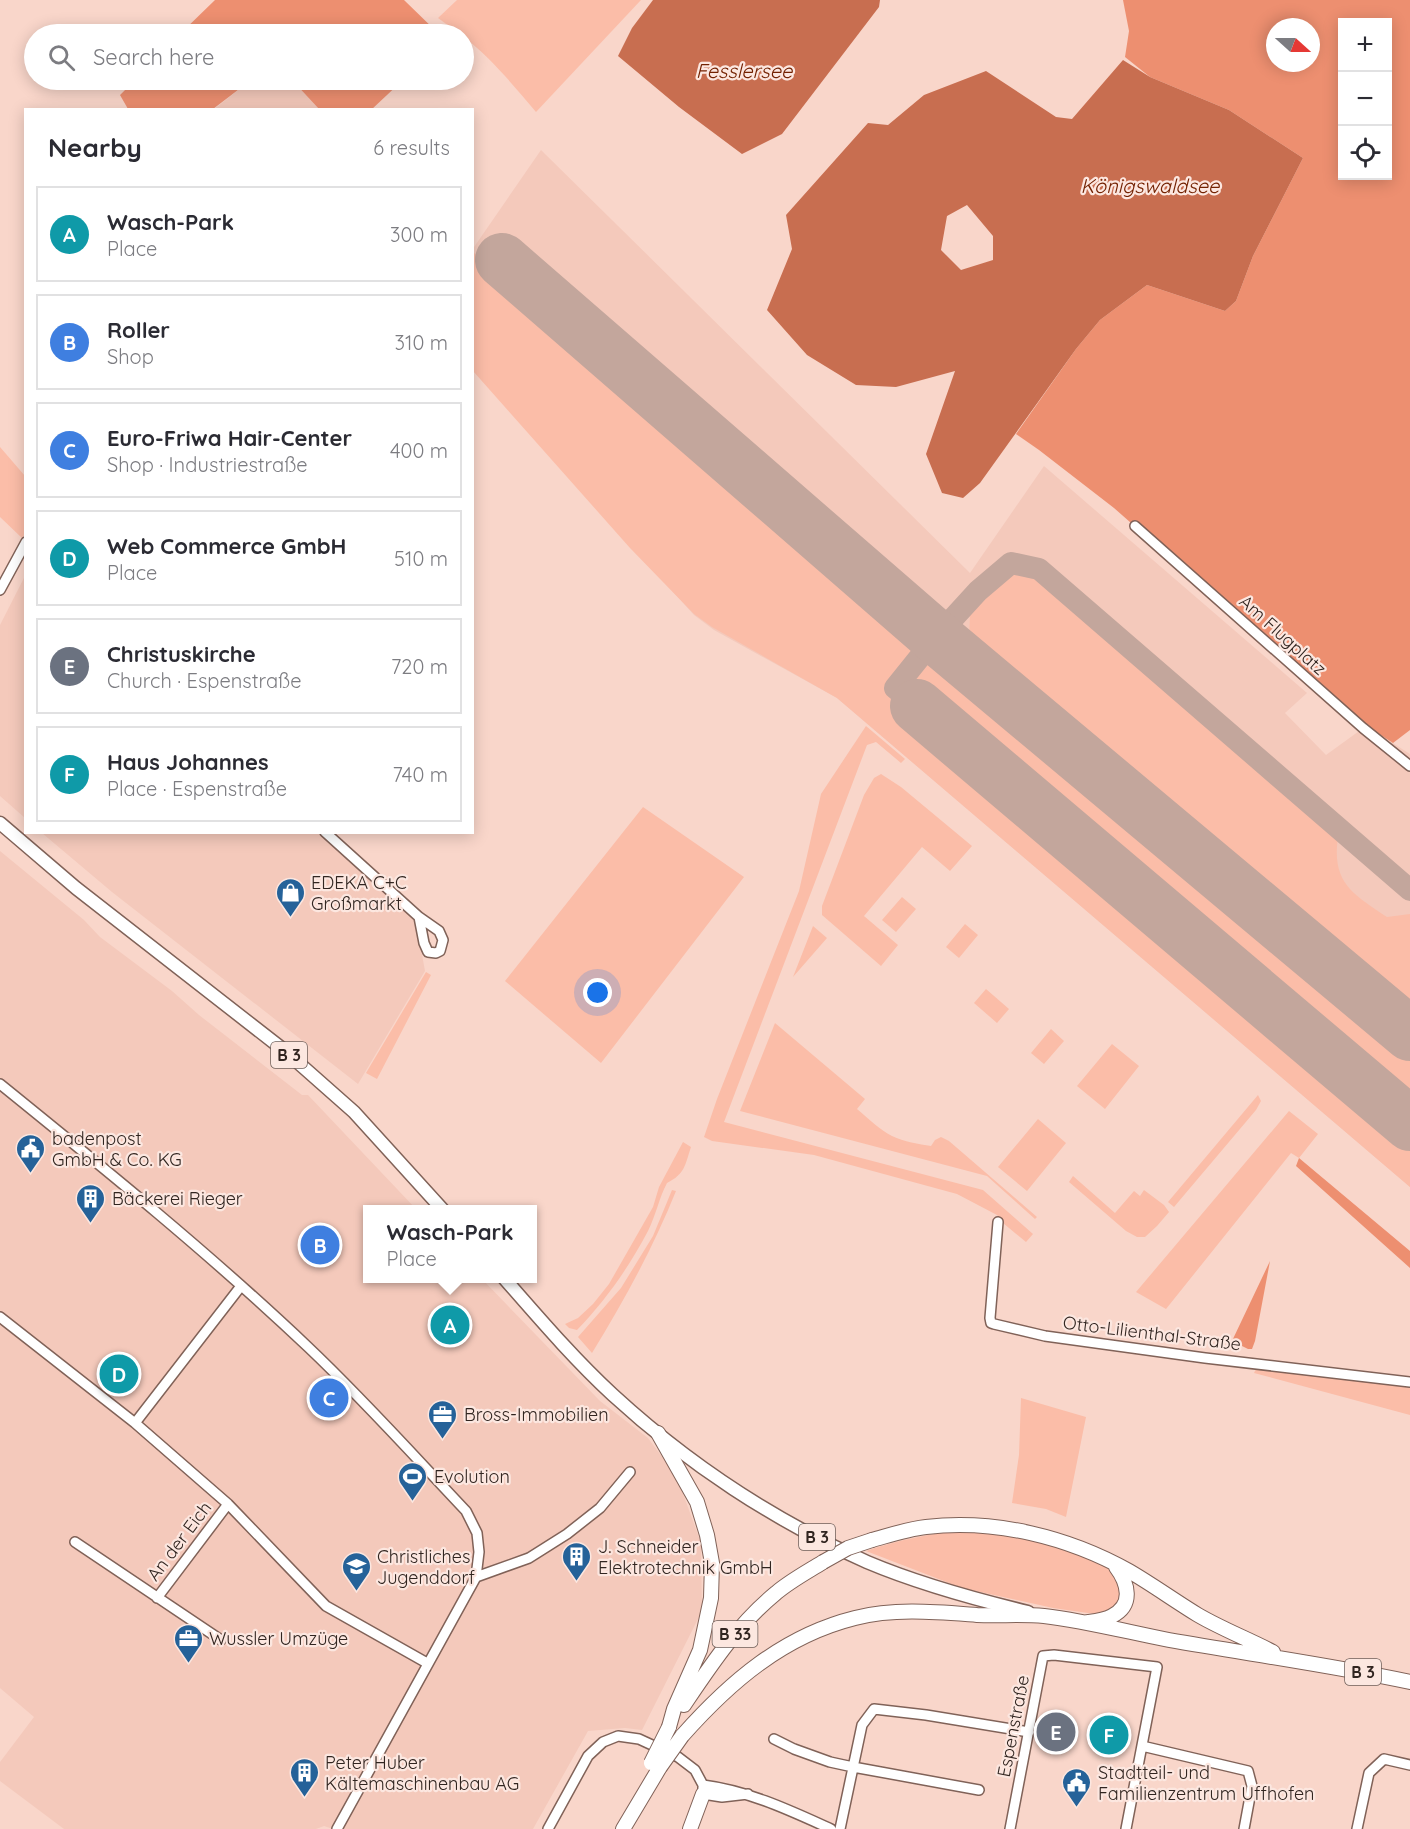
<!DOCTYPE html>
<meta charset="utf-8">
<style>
body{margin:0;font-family:Quicksand,sans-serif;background:#f7f7f7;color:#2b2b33}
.controls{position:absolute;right:18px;top:18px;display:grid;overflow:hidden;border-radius:0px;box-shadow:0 3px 15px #0003}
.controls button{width:54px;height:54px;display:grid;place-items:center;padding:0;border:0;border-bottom:2px solid #e1e1e2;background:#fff;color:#2b2b33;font:30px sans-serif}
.compass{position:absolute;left:1266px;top:18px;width:54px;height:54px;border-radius:50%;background:#fff;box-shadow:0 3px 15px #0003;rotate:111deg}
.you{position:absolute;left:598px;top:993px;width:21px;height:21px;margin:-15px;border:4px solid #fff;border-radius:50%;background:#1a73e8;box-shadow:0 0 0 9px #1a73e833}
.badge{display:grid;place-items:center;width:39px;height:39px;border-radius:50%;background:#256299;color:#fff;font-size:20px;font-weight:700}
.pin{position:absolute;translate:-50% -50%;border:3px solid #fff;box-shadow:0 2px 6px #0006}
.popup{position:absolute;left:363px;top:1205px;width:174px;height:78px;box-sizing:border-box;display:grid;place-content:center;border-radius:0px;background:#fff;filter:drop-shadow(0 2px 4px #0005);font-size:20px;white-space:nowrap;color:#7c7c81}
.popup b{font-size:22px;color:#2b2b33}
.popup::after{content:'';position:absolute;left:50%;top:100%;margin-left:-12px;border:12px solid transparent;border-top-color:#fff}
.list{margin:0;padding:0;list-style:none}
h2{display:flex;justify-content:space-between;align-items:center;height:78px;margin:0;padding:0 24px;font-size:26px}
h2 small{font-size:20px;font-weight:400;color:#7c7c81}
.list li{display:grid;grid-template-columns:39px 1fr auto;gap:18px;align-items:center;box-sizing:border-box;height:96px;margin:0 12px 12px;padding:0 12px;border:2px solid #e1e1e2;border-radius:0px}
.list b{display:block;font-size:22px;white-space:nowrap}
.list p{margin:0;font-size:20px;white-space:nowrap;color:#7c7c81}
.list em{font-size:20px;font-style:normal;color:#7c7c81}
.icon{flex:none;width:33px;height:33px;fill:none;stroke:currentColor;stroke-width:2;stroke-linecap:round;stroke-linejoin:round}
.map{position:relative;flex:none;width:1410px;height:1829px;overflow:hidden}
.search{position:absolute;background:#fff;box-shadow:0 3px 15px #0003;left:24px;top:24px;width:450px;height:66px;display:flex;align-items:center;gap:15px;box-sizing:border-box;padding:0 21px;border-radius:33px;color:#7c7c81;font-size:22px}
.panel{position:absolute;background:#fff;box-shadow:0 3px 15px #0003;left:24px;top:108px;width:450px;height:726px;border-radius:0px}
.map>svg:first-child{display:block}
.built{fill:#f4c9bb}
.green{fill:#fbbda8}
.forest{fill:#ed8f70;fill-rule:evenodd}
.water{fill:#c86e50;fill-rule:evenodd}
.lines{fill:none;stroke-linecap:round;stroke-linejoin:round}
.taxiway{stroke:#c3a69c;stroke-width:22}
.runway{stroke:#c3a69c;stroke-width:54}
.minor-casing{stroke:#806258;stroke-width:12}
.major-casing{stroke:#806258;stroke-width:15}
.highway-casing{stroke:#806258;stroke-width:16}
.minor{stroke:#fff;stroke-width:9}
.major{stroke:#fff;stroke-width:12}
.highway{stroke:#fff;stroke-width:14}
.highway-bridge-casing{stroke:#806258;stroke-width:16;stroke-linecap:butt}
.highway-bridge{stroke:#fff;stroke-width:14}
.labels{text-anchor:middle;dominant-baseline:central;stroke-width:4.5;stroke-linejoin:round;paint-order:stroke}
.shield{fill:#fce7e0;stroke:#6e5f5a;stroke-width:1.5}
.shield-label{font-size:16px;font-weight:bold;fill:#312520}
.street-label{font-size:18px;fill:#312520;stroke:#fce7e0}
.poi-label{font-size:18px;fill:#312520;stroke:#fce7e0;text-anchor:start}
.water-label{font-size:20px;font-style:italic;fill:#732100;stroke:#fce7e0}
</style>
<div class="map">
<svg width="1410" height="1829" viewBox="0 0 1410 1829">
<rect width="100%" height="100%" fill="#f9d6ca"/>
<path class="built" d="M251,80H292L319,109L213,110Z
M541,150L970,573L1044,466L1307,693L1285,713L1326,755L1366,726L1410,754V1187L837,698L714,630L694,615L473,370L472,250Z
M25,576V818L0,796V625Z
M42,833H320L412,917L417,927L425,971L358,1084L112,892Z
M0,851L84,920L100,937L172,991L199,1015L302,1095H308L416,1209L368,1210V1278L482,1279L600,1401L648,1438L677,1477L701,1543L702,1611L642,1730L625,1728L588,1731L533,1829H333L324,1826L316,1829H64L0,1781V1762L34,1717L0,1688Z"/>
<path class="green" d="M457,0H641L536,112C514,86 491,58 464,37V34H460L438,18Z
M473,252L790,526L1410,1050V1187L837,698L712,627L694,614L630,548L473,371Z
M0,447L25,476V534L22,538L0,517Z
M1011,573L1037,575L1339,831C1330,880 1349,892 1387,917L1410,914V1017L969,643L970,614Z
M866,726L905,759L901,763L876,742L867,745L724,1122L983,1190L1033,1234L1026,1242L1003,1223L997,1215L957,1194L814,1155L712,1141L704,1137L717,1099L799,891L821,794Z
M881,774L901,787L972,846L950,871L922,847L864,916L898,945L881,966L822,915V906L864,795L874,778Z
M643,807L744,877L601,1063L505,981Z
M902,897L916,909L896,932L882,920Z
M965,924L978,935L959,958L946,947Z
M813,926L827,938L793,977Z
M426,972L431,975L377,1079L366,1073Z
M986,989L1009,1009L997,1023L974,1003Z
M775,1023L865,1099L857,1109C868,1118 880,1130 892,1136C904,1142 919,1144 931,1146L935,1140L941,1137L949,1141L1037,1217L1035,1219L987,1176L740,1111Z
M1051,1029L1064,1041L1044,1064L1031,1053Z
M1112,1044L1139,1066L1105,1109L1077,1086Z
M1258,1095L1261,1101L1256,1110L1174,1207L1168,1202Z
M1289,1111L1318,1134L1299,1158L1291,1153L1166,1309L1136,1292Z
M1038,1119L1066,1143L1027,1191L998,1167Z
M683,1142L691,1147C685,1165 685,1174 667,1183C659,1198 656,1215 648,1231C629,1267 606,1300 577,1330L569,1328L565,1324L578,1318L593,1304L609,1284L653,1207L659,1187Z
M1073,1176L1115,1213L1134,1191L1140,1196L1144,1190L1164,1205L1169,1212L1157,1226L1145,1237H1137L1126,1231L1069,1182Z
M672,1190L676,1191C653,1248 624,1301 592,1353L578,1337L621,1288L653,1236Z
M1256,1369L1410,1386V1415L1254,1373Z
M1021,1398L1086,1417L1066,1517L1046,1509L1012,1503L1019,1455Z
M962,1530L1006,1534L1055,1543L1103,1565L1113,1570L1122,1580V1602L1102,1615L1053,1608L962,1588L866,1551C898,1540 929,1534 962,1530Z"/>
<path class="forest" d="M215,0H404L439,34H180Z
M1123,0H1410V730L1393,743L1347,713L1114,508L1039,450L1016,434L1076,349L1100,320L1147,285L1225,311L1236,301L1253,256L1303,158L1229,110L1150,77L1125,57L1129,31ZM1342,22H1388V176H1342ZM1275,27H1311V63H1275Z
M135,80H251L213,109H128L120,95Z
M292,80H403L371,110L319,109Z
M1299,1158L1410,1251V1268L1296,1166Z
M1270,1261L1255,1341L1252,1349H1248L1232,1341Z"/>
<path class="water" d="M653,0H880L879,7L782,134L742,154L679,107L618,56L632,28Z
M1123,60L1150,77L1229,110L1303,158L1253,256L1236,301L1225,311L1147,285L1100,320L1076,349L980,483L963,498L942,493L926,454L955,371L896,387L856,385L807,355L767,310L792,249L786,215L868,123L888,125L924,95L986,71L1056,117L1072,119ZM967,205L993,236V260L961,270L941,250L947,216Z"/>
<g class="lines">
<path class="taxiway" d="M917,706L895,688L936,637L978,591L1011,563L1039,569L1410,890"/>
<path class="runway" d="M502,260L936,637L1410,1034
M917,706L1410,1124"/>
<defs>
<path id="minor" d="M1135,526L1363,728L1410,766
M0,590L26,542
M325,832L419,917L439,931L443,940L440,951L436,953L428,952L424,943L419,917
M0,1084C105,1169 210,1254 308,1347C363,1399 414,1456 466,1511L477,1533L479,1552L476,1577L337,1829
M998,1222L990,1318L991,1323L994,1324L1045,1336L1205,1358L1410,1382
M0,1317L135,1423L228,1504L326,1606L427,1663
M135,1423L241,1286
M75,1542L221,1640
M476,1577L529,1558L567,1534L600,1508L630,1472
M157,1598L228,1504
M774,1739L794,1749L830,1762L853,1767L979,1790
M1142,1746L1248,1771L1252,1786L1244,1829
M703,1785C749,1791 789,1810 831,1829
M548,1829L588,1756L603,1742L618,1736L639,1739L678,1757L695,1770L703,1785V1794L722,1797L748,1794
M840,1829L862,1725L874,1709L926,1715L1029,1732
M1010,1829L1043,1656L1054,1655L1157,1667L1126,1829
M1357,1829L1369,1773L1384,1759L1410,1765"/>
<path id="major" d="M0,823L76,888L285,1051L354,1112L443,1210
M504,1278C539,1318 574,1359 613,1395C687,1463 775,1521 867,1562C919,1584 974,1599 1028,1612"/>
<path id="highway" d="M658,1433L697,1502L707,1535L712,1563L711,1598L700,1650L674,1709L669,1727
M872,1540C890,1535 908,1529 926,1527C996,1519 1068,1537 1129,1571C1153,1585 1175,1601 1198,1615C1222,1629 1248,1639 1273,1652
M1088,1622C1096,1621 1105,1620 1112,1616C1134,1605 1128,1583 1116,1567
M684,1705C711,1665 738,1624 776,1593C790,1581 807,1572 823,1562
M682,1736C730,1682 783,1636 855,1618C895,1608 936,1612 977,1615C999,1616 1022,1614 1044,1616C1086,1621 1128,1632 1169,1640C1249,1654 1330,1665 1410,1682
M623,1829L660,1767
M690,1829L703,1794"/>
</defs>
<use href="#minor" class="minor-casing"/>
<use href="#major" class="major-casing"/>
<use href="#highway" class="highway-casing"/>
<use href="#minor" class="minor"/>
<use href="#major" class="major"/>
<use href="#highway" class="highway"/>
<defs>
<path id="highway-bridge" d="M823,1562L848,1548L872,1540
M651,1763L669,1727
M660,1767L682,1736"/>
</defs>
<use href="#highway-bridge" class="highway-bridge-casing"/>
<use href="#highway-bridge" class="highway-bridge"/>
</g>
<defs>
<symbol id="shop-pin" viewBox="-11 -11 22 30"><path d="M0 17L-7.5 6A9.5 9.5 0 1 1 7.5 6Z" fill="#256299" stroke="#fce7e0"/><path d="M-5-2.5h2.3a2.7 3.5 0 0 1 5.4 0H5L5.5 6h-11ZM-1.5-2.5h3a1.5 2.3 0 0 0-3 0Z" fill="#fff"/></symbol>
<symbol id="civic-pin" viewBox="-11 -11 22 30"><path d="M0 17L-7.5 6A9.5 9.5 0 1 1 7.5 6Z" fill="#256299" stroke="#fce7e0"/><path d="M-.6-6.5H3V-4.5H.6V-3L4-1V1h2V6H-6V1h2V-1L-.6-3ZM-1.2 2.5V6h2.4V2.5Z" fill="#fff"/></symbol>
<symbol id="building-pin" viewBox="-11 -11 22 30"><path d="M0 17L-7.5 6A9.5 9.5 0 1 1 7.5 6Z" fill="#256299" stroke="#fce7e0"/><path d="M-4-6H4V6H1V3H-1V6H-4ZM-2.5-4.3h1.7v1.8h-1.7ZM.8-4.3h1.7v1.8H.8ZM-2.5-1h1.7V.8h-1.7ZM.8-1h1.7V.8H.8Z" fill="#fff"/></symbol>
<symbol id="office-pin" viewBox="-11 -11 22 30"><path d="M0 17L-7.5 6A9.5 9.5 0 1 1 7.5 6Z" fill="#256299" stroke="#fce7e0"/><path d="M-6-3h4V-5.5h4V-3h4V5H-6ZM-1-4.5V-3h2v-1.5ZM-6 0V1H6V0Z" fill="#fff"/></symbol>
<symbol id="stadium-pin" viewBox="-11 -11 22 30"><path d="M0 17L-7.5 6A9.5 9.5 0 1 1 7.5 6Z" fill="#256299" stroke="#fce7e0"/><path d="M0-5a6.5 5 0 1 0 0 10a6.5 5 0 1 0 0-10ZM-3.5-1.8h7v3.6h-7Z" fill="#fff"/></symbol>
<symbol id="school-pin" viewBox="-11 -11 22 30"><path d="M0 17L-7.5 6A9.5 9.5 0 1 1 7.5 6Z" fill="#256299" stroke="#fce7e0"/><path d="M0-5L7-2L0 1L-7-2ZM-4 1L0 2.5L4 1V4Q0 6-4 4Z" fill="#fff"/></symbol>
</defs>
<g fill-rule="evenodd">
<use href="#shop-pin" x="274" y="876" width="33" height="45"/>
<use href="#civic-pin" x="14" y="1132" width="33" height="45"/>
<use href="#building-pin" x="74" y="1182" width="33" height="45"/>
<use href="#office-pin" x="426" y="1398" width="33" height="45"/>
<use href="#stadium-pin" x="396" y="1460" width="33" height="45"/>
<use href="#building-pin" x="560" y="1540" width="33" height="45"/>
<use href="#school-pin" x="340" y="1550" width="33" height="45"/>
<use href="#office-pin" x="172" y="1622" width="33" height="45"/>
<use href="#building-pin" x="288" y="1756" width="33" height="45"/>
<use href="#civic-pin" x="1060" y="1766" width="33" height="45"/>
</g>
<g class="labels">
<g class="shield">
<rect x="271" y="1042" width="36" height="26" rx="4.5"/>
<rect x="799" y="1524" width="36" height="26" rx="4.5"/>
<rect x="712.5" y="1621" width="45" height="26" rx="4.5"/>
<rect x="1345" y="1659" width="36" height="26" rx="4.5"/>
</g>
<g class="shield-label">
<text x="289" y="1055">B 3</text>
<text x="817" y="1537">B 3</text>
<text x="735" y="1634">B 33</text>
<text x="1363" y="1672">B 3</text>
</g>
<g class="street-label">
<text transform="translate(1283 635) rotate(42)">Am Flugplatz</text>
<text transform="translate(1152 1333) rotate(7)">Otto-Lilienthal-Straße</text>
<text transform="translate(179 1541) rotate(-53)">An der Eich</text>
<text transform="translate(1013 1726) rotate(-79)">Espenstraße</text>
</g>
<g class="poi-label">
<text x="311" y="882">EDEKA C+C<tspan x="311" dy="21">Großmarkt</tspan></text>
<text x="52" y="1138">badenpost<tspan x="52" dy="21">GmbH &amp; Co. KG</tspan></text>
<text x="112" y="1198">Bäckerei Rieger</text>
<text x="464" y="1414">Bross-Immobilien</text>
<text x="434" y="1476">Evolution</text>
<text x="598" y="1546">J. Schneider<tspan x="598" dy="21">Elektrotechnik GmbH</tspan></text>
<text x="377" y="1556">Christliches<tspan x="377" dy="21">Jugenddorf</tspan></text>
<text x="209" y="1638">Wussler Umzüge</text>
<text x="325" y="1762">Peter Huber<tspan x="325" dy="21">Kältemaschinenbau AG</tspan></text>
<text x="1098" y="1772">Stadtteil- und<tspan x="1098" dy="21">Familienzentrum Uffhofen</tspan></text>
</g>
<g class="water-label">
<text x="744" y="70">Fesslersee</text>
<text x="1150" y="185">Königswaldsee</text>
</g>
</g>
</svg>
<div class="controls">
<button>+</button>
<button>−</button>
<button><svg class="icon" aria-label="locate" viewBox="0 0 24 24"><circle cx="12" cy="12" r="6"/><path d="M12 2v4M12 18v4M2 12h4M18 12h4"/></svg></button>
</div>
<svg class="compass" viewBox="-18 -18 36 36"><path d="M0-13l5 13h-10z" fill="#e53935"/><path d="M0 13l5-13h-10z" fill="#7c7c81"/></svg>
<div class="you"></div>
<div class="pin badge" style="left:450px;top:1325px;background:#0f9aa8">A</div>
<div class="popup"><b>Wasch-Park</b>Place</div>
<div class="pin badge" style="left:320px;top:1245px;background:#3f7fe0">B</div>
<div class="pin badge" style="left:329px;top:1398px;background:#3f7fe0">C</div>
<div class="pin badge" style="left:119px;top:1374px;background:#0f9aa8">D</div>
<div class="pin badge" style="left:1056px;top:1732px;background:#6b7280">E</div>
<div class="pin badge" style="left:1109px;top:1735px;background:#0f9aa8">F</div>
<div class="search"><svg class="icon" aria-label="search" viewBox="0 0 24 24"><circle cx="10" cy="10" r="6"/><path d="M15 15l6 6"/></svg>Search here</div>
<section class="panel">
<h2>Nearby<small>6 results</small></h2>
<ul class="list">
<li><span class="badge" style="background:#0f9aa8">A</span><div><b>Wasch-Park</b><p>Place</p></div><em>300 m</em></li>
<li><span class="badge" style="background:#3f7fe0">B</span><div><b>Roller</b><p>Shop</p></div><em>310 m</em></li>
<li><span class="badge" style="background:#3f7fe0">C</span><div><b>Euro-Friwa Hair-Center</b><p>Shop · Industriestraße</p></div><em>400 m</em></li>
<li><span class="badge" style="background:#0f9aa8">D</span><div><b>Web Commerce GmbH</b><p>Place</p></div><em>510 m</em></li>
<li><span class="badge" style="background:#6b7280">E</span><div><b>Christuskirche</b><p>Church · Espenstraße</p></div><em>720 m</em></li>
<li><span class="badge" style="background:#0f9aa8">F</span><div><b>Haus Johannes</b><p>Place · Espenstraße</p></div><em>740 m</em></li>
</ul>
</section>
</div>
